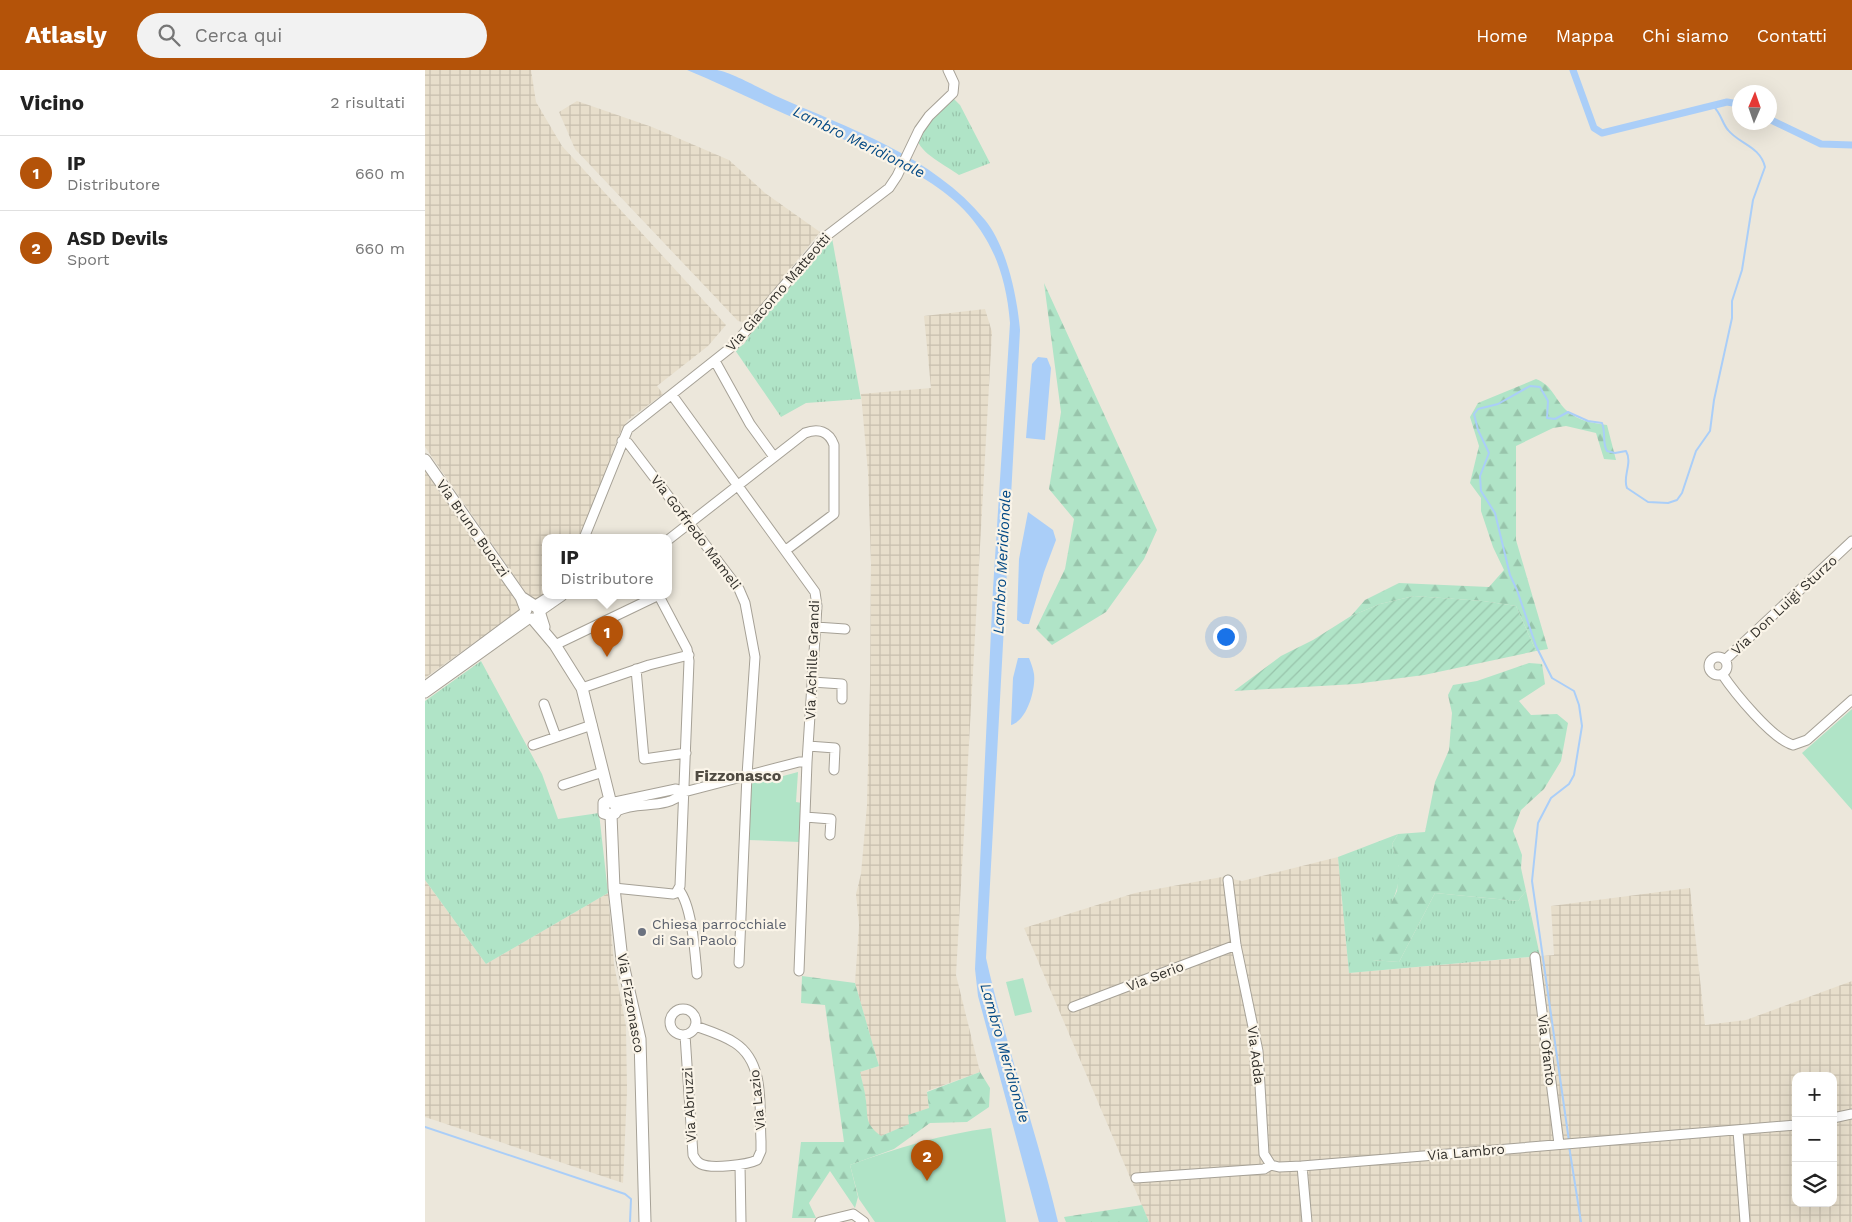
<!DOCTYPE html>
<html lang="it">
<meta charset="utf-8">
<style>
body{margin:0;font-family:"Work Sans",sans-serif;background:#f2f2f2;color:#222}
.controls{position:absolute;right:15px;bottom:15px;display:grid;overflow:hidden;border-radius:10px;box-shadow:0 5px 20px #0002}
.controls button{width:45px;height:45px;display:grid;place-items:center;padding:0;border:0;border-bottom:1px solid #e0e0e0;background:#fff;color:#222;font:25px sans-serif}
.compass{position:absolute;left:1307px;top:15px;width:45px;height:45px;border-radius:50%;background:#fff;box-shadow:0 5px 20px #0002;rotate:2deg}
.you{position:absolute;left:800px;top:566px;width:18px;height:18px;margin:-12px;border:4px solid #fff;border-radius:50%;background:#1a73e8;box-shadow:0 0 0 8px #1a73e833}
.badge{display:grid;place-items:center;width:32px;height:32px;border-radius:50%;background:#b45309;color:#fff;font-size:16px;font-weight:700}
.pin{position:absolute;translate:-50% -41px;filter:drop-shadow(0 1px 2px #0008)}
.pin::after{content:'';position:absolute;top:26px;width:18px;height:15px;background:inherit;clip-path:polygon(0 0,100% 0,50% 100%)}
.popup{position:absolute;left:117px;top:464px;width:130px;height:65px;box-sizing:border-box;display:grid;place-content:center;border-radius:10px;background:#fff;filter:drop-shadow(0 1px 4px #0005);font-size:16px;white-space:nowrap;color:#767676}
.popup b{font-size:19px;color:#222}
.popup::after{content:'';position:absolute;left:50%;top:100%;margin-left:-10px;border:10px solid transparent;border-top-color:#fff}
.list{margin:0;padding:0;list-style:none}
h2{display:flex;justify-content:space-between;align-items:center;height:65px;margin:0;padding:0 20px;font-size:21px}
h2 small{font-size:16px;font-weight:400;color:#767676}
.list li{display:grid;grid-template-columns:32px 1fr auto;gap:15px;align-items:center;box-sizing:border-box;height:75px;padding:0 20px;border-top:1px solid #e0e0e0}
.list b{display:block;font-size:19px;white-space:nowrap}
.list p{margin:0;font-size:16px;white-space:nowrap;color:#767676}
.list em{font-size:16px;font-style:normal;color:#767676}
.icon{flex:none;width:28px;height:28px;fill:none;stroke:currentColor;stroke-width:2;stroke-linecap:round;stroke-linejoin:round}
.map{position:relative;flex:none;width:1427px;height:1152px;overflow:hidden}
header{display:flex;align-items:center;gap:30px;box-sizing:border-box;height:70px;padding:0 25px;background:#b45309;color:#fff}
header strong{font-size:24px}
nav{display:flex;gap:28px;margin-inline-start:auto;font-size:18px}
.search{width:350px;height:45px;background:#f2f2f2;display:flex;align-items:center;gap:12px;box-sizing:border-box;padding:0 18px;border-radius:28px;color:#767676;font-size:19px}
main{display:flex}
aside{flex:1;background:#fff}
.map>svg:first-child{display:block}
.industrial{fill:url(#industrial-grid);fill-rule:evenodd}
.grass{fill:url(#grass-tufts)}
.forest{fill:url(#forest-firs)}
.park{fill:#b0e4c7}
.garden{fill:url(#garden-furrows)}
.water{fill:#aacef8}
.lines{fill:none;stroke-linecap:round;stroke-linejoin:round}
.stream{stroke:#aacef8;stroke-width:2}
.canal{stroke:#aacef8;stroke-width:7}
.minor-casing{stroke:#a6a196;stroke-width:11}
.major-casing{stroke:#a6a196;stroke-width:13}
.minor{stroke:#fff;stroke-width:9}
.major{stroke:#fff;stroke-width:11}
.worship-dot{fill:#6b7280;stroke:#faf4e8;stroke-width:2}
.labels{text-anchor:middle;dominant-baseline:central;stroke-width:4.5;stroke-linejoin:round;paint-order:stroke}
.street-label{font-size:14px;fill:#33312c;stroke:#faf4e8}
.worship-label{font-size:14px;fill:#5b616d;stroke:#faf4e8;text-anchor:start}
.water-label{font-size:15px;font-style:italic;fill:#034985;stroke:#faf4e8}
.quarter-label{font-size:16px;font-weight:bold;fill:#504b42;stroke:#faf4e8}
</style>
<header>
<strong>Atlasly</strong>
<div class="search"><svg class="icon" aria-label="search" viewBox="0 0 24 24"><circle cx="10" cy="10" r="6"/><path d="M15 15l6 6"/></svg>Cerca qui</div>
<nav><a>Home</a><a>Mappa</a><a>Chi siamo</a><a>Contatti</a></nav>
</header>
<main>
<aside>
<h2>Vicino<small>2 risultati</small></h2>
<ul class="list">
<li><span class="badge">1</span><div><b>IP</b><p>Distributore</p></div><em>660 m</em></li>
<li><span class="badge">2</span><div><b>ASD Devils</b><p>Sport</p></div><em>660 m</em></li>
</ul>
</aside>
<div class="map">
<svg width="1427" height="1152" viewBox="0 0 1427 1152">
<defs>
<pattern id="industrial-grid" width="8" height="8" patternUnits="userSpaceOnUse" patternTransform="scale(1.25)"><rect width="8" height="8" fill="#e7decb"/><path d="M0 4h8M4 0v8" fill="none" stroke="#c7bfae"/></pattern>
<pattern id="grass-tufts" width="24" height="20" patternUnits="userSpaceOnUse" patternTransform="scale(1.25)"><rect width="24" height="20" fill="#b0e4c7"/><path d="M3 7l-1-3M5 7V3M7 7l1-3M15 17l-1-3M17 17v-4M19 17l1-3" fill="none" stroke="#98c4ab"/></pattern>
<pattern id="forest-firs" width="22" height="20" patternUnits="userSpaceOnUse" patternTransform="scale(1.25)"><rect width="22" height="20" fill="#b0e4c7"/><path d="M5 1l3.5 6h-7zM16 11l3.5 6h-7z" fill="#98c4ab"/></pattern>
<pattern id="garden-furrows" width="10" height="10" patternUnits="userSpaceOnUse" patternTransform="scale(1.25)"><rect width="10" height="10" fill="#b0e4c7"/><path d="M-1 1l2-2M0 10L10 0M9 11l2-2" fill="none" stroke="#98c4ab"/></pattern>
</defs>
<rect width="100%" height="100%" fill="#ece7db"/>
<path class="industrial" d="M0,0H106L111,32L137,76L301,255L283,276L232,316L238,324L203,350L195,363L155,468H121V524L113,530H106L0,377Z
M152,31L227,57L304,90L340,123L395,162L322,253L313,251L150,79L134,42Z
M560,239L567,262L531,905L555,1002L502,1021L504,1039L483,1045L485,1054L456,1066L448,1061L441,1049V1030L435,1002L454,996L430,913L434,855L431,824L436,804L442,735L445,614L446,493L443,402L436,324L506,318L499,246Z
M0,398L96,535V539L0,608Z
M913,787L924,903L1129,885L1126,836L1265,818L1280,955L1321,950L1427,911V1152H724L599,858L710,823L797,807L817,811ZM1371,1006H1408V1133H1371Z
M0,810L61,894L183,823L189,894L201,956L202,1021L198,1113L0,1047Z"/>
<path class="grass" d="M529,29L535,35L565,93L534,105C522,96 494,83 492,68C500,55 513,33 529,29Z
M407,168L436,329L381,333L356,347L310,280L319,274L330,257L399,173Z
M56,591L117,704L133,749L174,743L183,823L61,894L0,810V631Z
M973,764L967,774C969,782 973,789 974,797C978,825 949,859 947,890L974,892L1010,823L1093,831L1101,821L1115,886L924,903L913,787Z"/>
<path class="forest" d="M619,213L732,460L719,489L681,542L627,575L611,559L640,499L649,449L624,419L636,342Z
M1111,309C1128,316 1129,328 1141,340C1153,351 1167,353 1182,355L1191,390L1179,389L1171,363L1141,356L1128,358L1091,376V470L1123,579L1111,581L1091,536L1058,531L989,526L955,534L926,546L940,530L974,513L1064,517L1079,500L1068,477L1056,441V428L1045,413L1054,376L1045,347L1053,333Z
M1104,593L1117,594L1120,614L1094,631L1106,645L1132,644L1143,653L1136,691L1119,719L1096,740L1088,761L1097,785L1096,798L1101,821L1093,831L1010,823L974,892L946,890L949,869L972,821L974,798L967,774L973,764L1000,762L1010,712L1024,680L1027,643L1023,625L1028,615L1052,611Z
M377,906L430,913L454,996L435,1002C437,1011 440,1021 441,1031C443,1048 440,1054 456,1066L484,1054L483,1045L504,1038L502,1022L555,1002L565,1018L564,1037L542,1052L505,1053L469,1079L425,1095L433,1127L430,1138L405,1101L384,1133L391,1148H367L376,1072H419L400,935L376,933Z
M717,1135L724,1152H641L639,1147Z"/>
<path class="park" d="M1427,639V740L1377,683Z
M373,702L371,732L377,733L375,772L323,770L326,711L344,703L347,709Z
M598,908L607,942L590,946L581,912Z
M566,1058L581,1152H450L434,1129L425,1095C471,1078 518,1064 566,1058Z"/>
<path class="garden" d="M989,526L1058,531L1091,536L1111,581L999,605L930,614L809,621L856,586L888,570L926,546L955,534Z"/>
<path class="water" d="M262,0C271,0 282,0 292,0C306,2 336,19 351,26C423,58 508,86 560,150C582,177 592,226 595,260L561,888C581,977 612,1063 633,1152H614L553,926L550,899L568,519L585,253C575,123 486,100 383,54C342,37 303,17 262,0Z
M613,287L622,288L626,298L620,370L601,368L607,294Z
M603,442L628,460L631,470L619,502L604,554H598L592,550L594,489Z
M593,588H604C606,593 608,598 609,604C611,619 602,651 586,655L588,608Z"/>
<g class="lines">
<path class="stream" d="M0,1057L200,1124L206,1129L205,1152
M1144,1071L1107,811L1113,753L1126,728L1144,714L1149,705L1157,656L1154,635L1149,621L1127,608L1111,576L1092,520L1085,505L1070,443L1056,421L1055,406L1064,383L1053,360L1049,344L1053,339L1073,334L1105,316L1115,317L1123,331L1122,348L1130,349L1143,342L1163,351L1177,353C1181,363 1177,373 1182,381L1190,383L1201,381C1208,393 1197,407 1202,418L1223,432L1243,433L1252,430L1257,423L1271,381L1285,361L1289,330L1307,248V231L1317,200L1328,130L1340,97C1335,76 1314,74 1303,60C1297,53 1296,43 1288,36
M1144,1076L1156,1152"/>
<path class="canal" d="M1148,0L1169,58L1177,63L1302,32L1314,34
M1344,49L1396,74L1427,75"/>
<defs>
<path id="minor" d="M290,291L325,354L349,387
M247,325L390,522L392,536L382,692L374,901
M197,371L203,373L314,519L320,533L330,587L322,705L314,893
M159,468L203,359L309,275L400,167L464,118L472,106L494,60L504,46L528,23L529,13L523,0
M243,470L380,363C393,358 404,361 409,375V444L361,480
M109,536L125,526
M114,542L137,526
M391,557L420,559
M130,575L232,526
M1284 596a9 9 0 1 1 18 0a9 9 0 1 1-18 0Z
M1300,590L1427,471
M211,599L219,689L261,683
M1297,604C1309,622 1347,669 1368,675L1382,670L1427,630
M387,612L417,614V629
M0,616L101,541
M157,618L224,595L264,585
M0,623L105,548
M119,634L131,667
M108,675L167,655
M383,676L410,678L409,700
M138,715L178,702
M259,722L374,692H382
M190,732L251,719L259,722C241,741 213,730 192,741
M380,747L406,749L405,765
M803,810L811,875L833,981L839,1084L846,1095
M189,818L248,824L251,823L255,816L264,591L262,579L234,526
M254,820C267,836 270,883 272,904
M1110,887L1134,1074
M648,937L811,875
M245 952a13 13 0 1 1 26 0a13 13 0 1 1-26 0Z
M260,965L268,1085C270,1089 272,1092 276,1094C286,1099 322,1095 332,1090L336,1081V1071C334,1039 341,993 310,973C298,965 284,961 270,956
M1408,1048L1427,1044
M1313,1061L1320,1152
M315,1095L316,1152
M877,1096L882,1152
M711,1108L839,1099L846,1095L854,1097L877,1096L1371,1055
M395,1152L428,1144L439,1152"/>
<path id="major" d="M0,390L96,527L101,540
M96,527L113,538L119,557
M108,549L130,575L157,618L185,730L192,736L190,743L186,745
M185,730L179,733V743L186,745
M186,745L189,818L197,890L215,969L220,1152"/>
</defs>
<use href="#minor" class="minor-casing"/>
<use href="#major" class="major-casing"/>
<use href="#minor" class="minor"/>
<use href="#major" class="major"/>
</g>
<circle class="worship-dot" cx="217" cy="862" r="5"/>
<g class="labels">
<g class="street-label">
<text transform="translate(353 222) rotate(-49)">Via Giacomo Matteotti</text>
<text transform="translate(48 458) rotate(55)">Via Bruno Buozzi</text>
<text transform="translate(271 462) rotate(53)">Via Goffredo Mameli</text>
<text transform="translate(1359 535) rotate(-43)">Via Don Luigi Sturzo</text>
<text transform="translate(387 590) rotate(-88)">Via Achille Grandi</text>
<text transform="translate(730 906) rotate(-21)">Via Serio</text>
<text transform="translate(206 933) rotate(80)">Via Fizzonasco</text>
<text transform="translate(1122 980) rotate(83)">Via Ofanto</text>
<text transform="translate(831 985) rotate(83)">Via Adda</text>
<text transform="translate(332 1030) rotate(-96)">Via Lazio</text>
<text transform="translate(264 1035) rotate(-93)">Via Abruzzi</text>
<text transform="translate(1041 1082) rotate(-5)">Via Lambro</text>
</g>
<g class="worship-label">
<text x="227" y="854">Chiesa parrocchiale<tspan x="227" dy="16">di San Paolo</tspan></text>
</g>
<g class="water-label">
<text transform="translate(434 72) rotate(26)">Lambro Meridionale</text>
<text transform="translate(577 492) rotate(-87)">Lambro Meridionale</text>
<text transform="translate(580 983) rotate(74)">Lambro Meridionale</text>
</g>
<g class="quarter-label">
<text x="313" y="705">Fizzonasco</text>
</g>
</g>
</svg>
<div class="controls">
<button>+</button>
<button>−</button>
<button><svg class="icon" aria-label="layers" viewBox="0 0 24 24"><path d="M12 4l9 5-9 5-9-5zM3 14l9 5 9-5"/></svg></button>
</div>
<svg class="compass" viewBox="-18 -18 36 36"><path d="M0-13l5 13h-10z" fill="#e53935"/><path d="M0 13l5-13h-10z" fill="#767676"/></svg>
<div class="you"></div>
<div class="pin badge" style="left:182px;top:587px">1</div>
<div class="popup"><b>IP</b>Distributore</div>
<div class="pin badge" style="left:502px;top:1111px">2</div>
</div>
</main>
